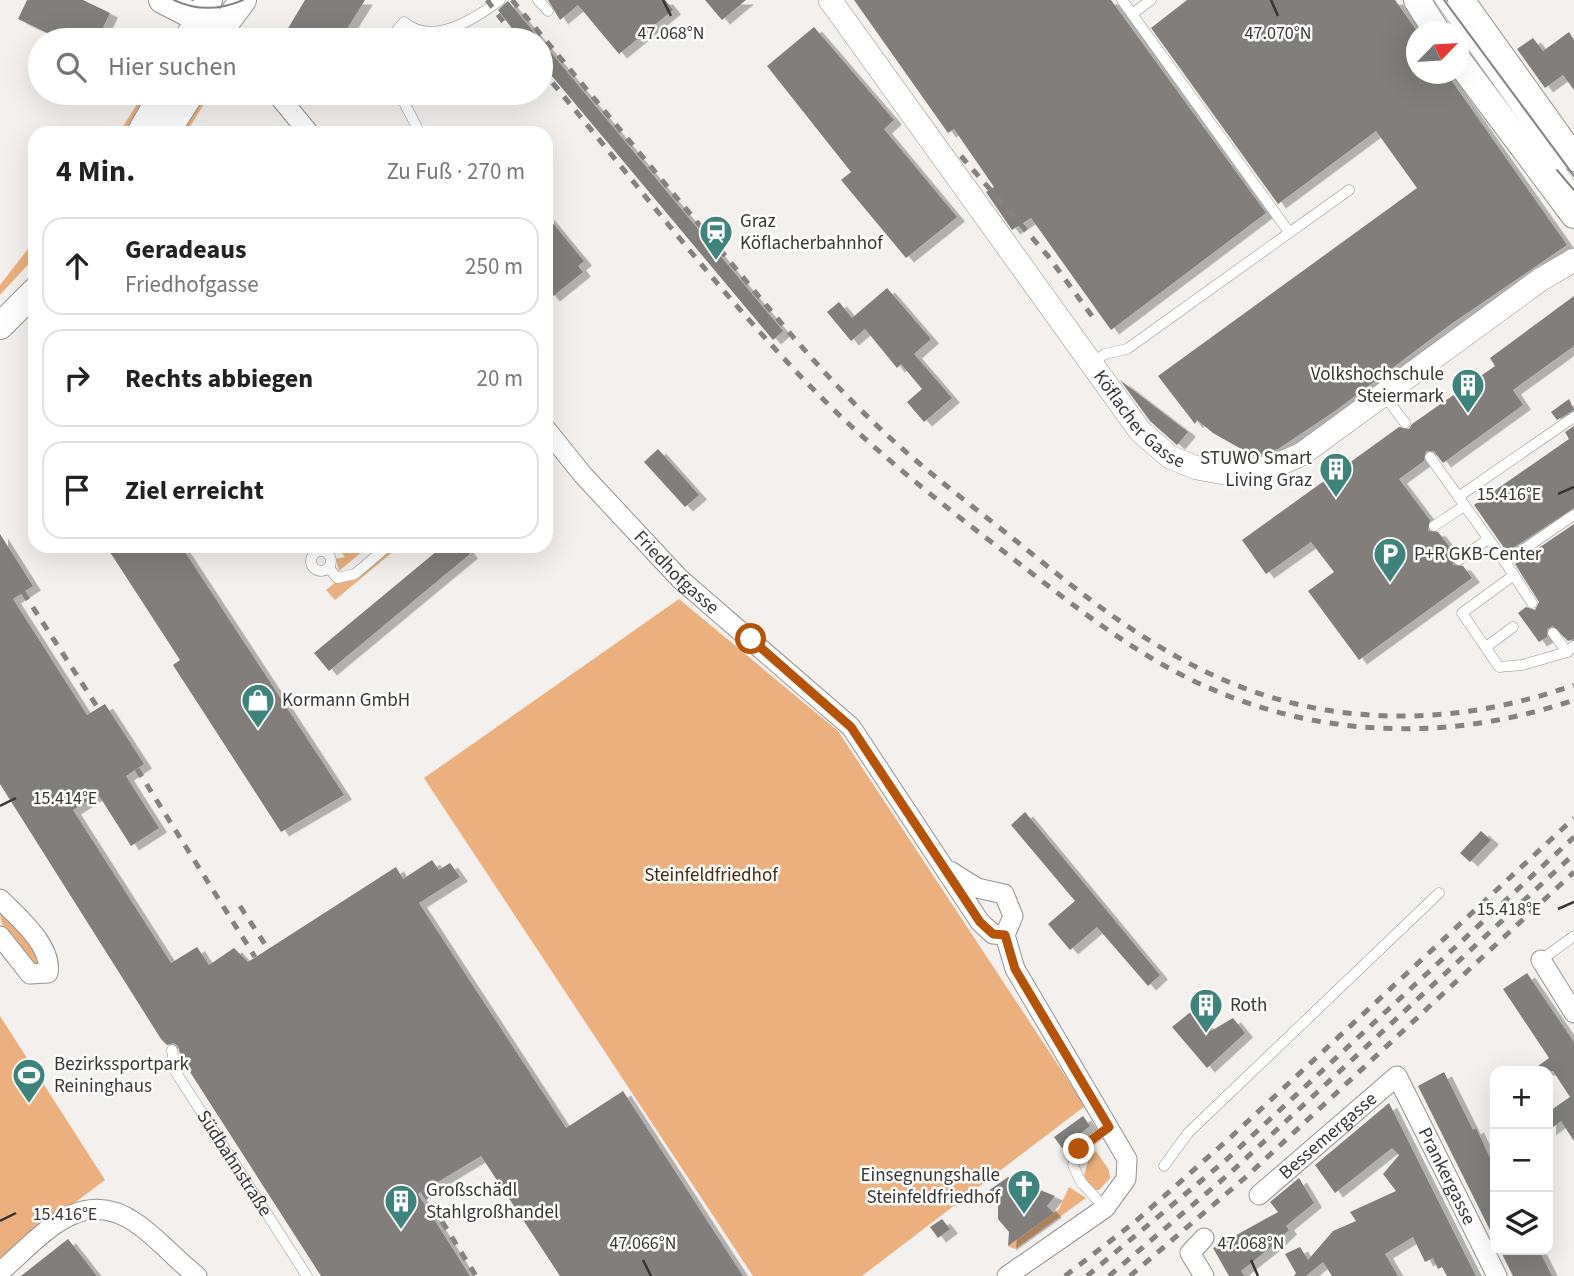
<!DOCTYPE html>
<html lang="de">
<meta charset="utf-8">
<style>
body{margin:0;font-family:"Source Sans 3",sans-serif;background:#f2f2f2;color:#222}
.controls{position:absolute;right:21px;bottom:21px;display:grid;overflow:hidden;border-radius:14px;box-shadow:0 7px 28px #0002}
.controls button{width:63px;height:63px;display:grid;place-items:center;padding:0;border:0;border-bottom:2px solid #e0e0e0;background:#fff;color:#222;font:35px sans-serif}
.compass{position:absolute;left:1406px;top:21px;width:63px;height:63px;border-radius:50%;background:#fff;box-shadow:0 7px 28px #0002;rotate:65deg}
.stop{position:absolute;width:21px;height:21px;margin:-16px;border:5px solid #b45309;border-radius:50%;background:#fff}
.stop.end{background:#b45309;border-color:#fff;box-shadow:0 2px 7px #0008}
.list{margin:0;padding:0;list-style:none}
h2{display:flex;justify-content:space-between;align-items:center;height:91px;margin:0;padding:0 28px;font-size:30px}
h2 small{font-size:23px;font-weight:400;color:#767676}
.list li{display:grid;grid-template-columns:46px 1fr auto;gap:21px;align-items:center;box-sizing:border-box;height:98px;margin:0 14px 14px;padding:0 14px;border:2px solid #e0e0e0;border-radius:21px}
.list b{display:block;font-size:26px;white-space:nowrap}
.list p{margin:0;font-size:23px;white-space:nowrap;color:#767676}
.list em{font-size:23px;font-style:normal;color:#767676}
.icon{flex:none;width:38px;height:38px;fill:none;stroke:currentColor;stroke-width:2;stroke-linecap:round;stroke-linejoin:round}
.map{position:relative;flex:none;width:1574px;height:1276px;overflow:hidden}
.search{position:absolute;background:#fff;box-shadow:0 7px 28px #0002;left:28px;top:28px;width:525px;height:77px;display:flex;align-items:center;gap:18px;box-sizing:border-box;padding:0 24px;border-radius:38px;color:#767676;font-size:26px}
.panel{position:absolute;background:#fff;box-shadow:0 7px 28px #0002;left:28px;top:126px;width:525px;height:427px;border-radius:21px}
.map>svg:first-child{display:block}
.green{fill:#ebb07d}
.building{fill:#817e7c;filter:url(#shadow)}
.lines{fill:none;stroke-linecap:round;stroke-linejoin:round}
.service-casing{stroke:#93918f;stroke-width:11}
.minor-casing{stroke:#93918f;stroke-width:21}
.tertiary-casing{stroke:#93918f;stroke-width:24}
.secondary-casing{stroke:#93918f;stroke-width:28}
.service{stroke:#fff;stroke-width:10}
.minor{stroke:#fff;stroke-width:19}
.tertiary{stroke:#fff;stroke-width:23}
.secondary{stroke:#fff;stroke-width:26}
.tram{stroke:#858382;stroke-width:2}
.rail{stroke:#858382;stroke-width:5;stroke-dasharray:9 9;stroke-linecap:butt}
.route{stroke:#b45309;stroke-width:9}
.ticks{fill:none;stroke:#373535;stroke-width:2.5}
.labels{text-anchor:middle;dominant-baseline:central;stroke-width:5;stroke-linejoin:round;paint-order:stroke}
.poi-label{font-size:19px;fill:#373535;stroke:#fffefd;text-anchor:start}
.street-label{font-size:19px;fill:#373535;stroke:#fffefd}
.park-label{font-size:19px;fill:#45290e;stroke:#fffefd}
.ticks-label{font-size:18px;text-anchor:middle;fill:#373535;stroke:#fffefd;stroke-width:5;stroke-linejoin:round;paint-order:stroke}
</style>
<div class="map">
<svg width="1574" height="1276" viewBox="0 0 1574 1276">
<defs>
<filter id="shadow"><feDropShadow dx="8" dy="4.5" stdDeviation="0" flood-color="#0004"/></filter>
</defs>
<rect width="100%" height="100%" fill="#f3f0ee"/>
<path class="green" d="M144,93H153L129,133H119Z
M203,93H211L186,133H178Z
M35,240V257L0,295V285Z
M351,546H369L339,571L336,559L345,557L342,553Z
M394,546H400L335,600L326,590L336,582L355,580Z
M679,599L838,731L1085,1106L862,1276H753L424,778Z
M0,911L40,955V964L36,965C20,951 0,933 0,911Z
M0,1016L105,1180L0,1259Z
M1096,1151L1109,1170L1110,1178L1099,1190H1092L1084,1175L1089,1159Z
M1069,1187L1086,1198L1015,1249L1008,1246L1059,1209Z"/>
<path class="building" d="M27,0H83L110,13L97,40H62L18,19Z
M305,0H365L340,40H281Z
M548,0H665L673,10L619,54L578,5L560,20Z
M705,0H746L722,20Z
M854,0H1111L1266,213L1111,330L1031,218L1012,230L986,192L994,187L954,129L948,133Z
M1187,0H1395L1417,31V74H1447L1567,245L1451,324L1335,411L1278,449L1254,456L1213,433L1197,420L1195,424L1158,376L1417,188L1376,131L1278,204L1151,28Z
M508,1L783,331L773,340L541,63V40H522L511,27L498,10Z
M814,27L894,120L884,129L957,217L906,258L841,180L851,172L767,66Z
M1569,32L1574,40V90L1563,75L1545,88L1517,49L1533,38L1543,51Z
M546,215L584,261L578,266L583,272L552,297L546,290Z
M887,288L931,339L914,354L952,398L924,422L907,402L922,389L901,364L897,368L865,329L851,341L827,312L839,302L852,318Z
M1574,296V346L1513,390L1523,405L1443,463L1434,451H1426L1424,461L1399,479L1430,520L1428,531L1438,532L1455,554L1453,565L1463,566L1472,578L1359,660L1308,591L1334,572L1311,542L1266,574L1242,540L1399,427L1409,429L1412,424L1495,366L1490,358Z
M1120,380L1188,432L1177,445L1150,421Z
M1569,399L1574,410L1557,420L1551,412Z
M1574,426V508L1507,552L1474,505L1569,439L1565,432Z
M658,449L699,495L685,507L644,462Z
M1574,524V639L1568,641L1553,626L1547,629V637L1539,642L1518,613L1526,607L1535,610L1539,602L1515,564Z
M0,534L33,586L13,599L87,715L105,704L144,764L126,776L159,828L131,846L98,794L73,810L171,963L197,947L209,965L234,948L248,962L396,867L403,879L432,860L439,870L450,863L460,877L419,903L566,1128L623,1091L743,1276H560L481,1156L418,1194L470,1276H321L181,1058L178,1046L174,1043L167,1045L161,1039L0,784Z
M106,546H181L344,795L281,832L173,665L180,660Z
M443,546H464L470,554L329,671L314,653Z
M1025,812L1160,975L1148,986L1097,927L1070,950L1048,924L1075,901L1011,825Z
M1481,831L1491,840L1470,862L1460,853Z
M1527,973L1574,1042V1141L1561,1121L1548,1131V1112L1570,1097L1553,1071H1531L1549,1058L1503,989Z
M1193,1010L1211,1031L1233,1018L1245,1033L1207,1068L1172,1027Z
M1444,1072L1473,1130L1476,1128L1491,1160L1495,1158V1240L1418,1086Z
M1389,1103L1476,1276H1447L1442,1267L1438,1269L1433,1258L1425,1262L1413,1237L1385,1254L1398,1276H1332L1323,1262L1306,1276H1294L1296,1273L1285,1254L1300,1247L1308,1260L1333,1231L1356,1221L1350,1212L1396,1191L1383,1174L1399,1155L1392,1148L1335,1193L1315,1165Z
M1083,1116L1090,1126L1062,1148L1054,1137Z
M1008,1177L1055,1196L1047,1206L1054,1213L1008,1246L1009,1232L998,1219V1205L988,1191Z
M1299,1178L1314,1203L1286,1226L1289,1230L1271,1247L1241,1271L1245,1276H1229L1213,1248L1278,1212L1270,1202Z
M942,1219L950,1229L938,1238L930,1227Z
M68,1239L97,1276H21Z
M1500,1250H1539L1552,1276H1513Z"/>
<g class="lines">
<defs>
<g id="service">
<path d="M538,0L548,11"/>
<path d="M1122,0L1289,232"/>
<path d="M1440,0L1574,189"/>
<path d="M1132,14L1151,0"/>
<path d="M389,40L404,22C433,47 476,18 500,0"/>
<path d="M399,93L420,133"/>
<path d="M1091,364L1105,354L1127,349L1349,190"/>
<path d="M1384,395L1405,423"/>
<path d="M1430,457L1505,562L1574,515"/>
<path d="M1458,497L1574,417"/>
<path d="M1434,526L1464,506"/>
<circle cx="321" cy="561" r="10"/>
<path d="M1459,560L1488,539"/>
<path d="M1505,562L1532,603"/>
<path d="M329,568L337,578L355,574L388,546"/>
<path d="M1514,575L1462,613L1499,667L1522,665L1567,652"/>
<path d="M1553,633L1567,652L1574,646"/>
<path d="M1486,647L1513,627"/>
<path d="M1541,960L1574,936"/>
<path id="s1" d="M172,1050L175,1071L307,1276"/>
<path d="M1164,1166L1188,1133L1439,893"/>
<path d="M1105,1208L1081,1182L1073,1165L1079,1149L1109,1127"/>
</g>
<g id="minor">
<path d="M276,93L309,133"/>
<path id="s2" d="M546,429L583,475L680,579L851,727L980,922L993,934L1005,935"/>
<path d="M950,871L977,888L1004,894L1013,916L1005,935L1015,969L1127,1159L1126,1179L1105,1208L1007,1276"/>
<path d="M0,899C17,916 53,946 48,973L30,974L0,936"/>
<path d="M1541,960L1574,1013"/>
<path id="s3" d="M1259,1195L1397,1076L1497,1276"/>
<path d="M1204,1238L1190,1253L1204,1276"/>
<path d="M0,1272C41,1237 80,1184 136,1223C158,1238 176,1260 197,1276"/>
</g>
<g id="tertiary">
<path id="s4" d="M830,0L1140,431L1170,457L1197,468L1230,474L1275,466L1302,454L1540,280L1574,260"/>
</g>
<path id="secondary" d="M162,0L199,19L226,23
M1417,0L1437,32
M1461,0L1574,158
M220,39L226,23L243,0
M187,40L209,0
M1458,60L1574,215
M140,133L163,93
M166,133L191,93
M0,326L35,291"/>
</defs>
<use href="#service" class="service-casing"/>
<use href="#minor" class="minor-casing"/>
<use href="#tertiary" class="tertiary-casing"/>
<use href="#secondary" class="secondary-casing"/>
<use href="#service" class="service"/>
<use href="#minor" class="minor"/>
<use href="#tertiary" class="tertiary"/>
<use href="#secondary" class="secondary"/>
<path class="tram" d="M174,0C197,11 220,10 243,0
M1444,0L1574,176
M1557,170L1574,190"/>
<path class="rail" d="M487,0L517,40
M512,0C579,80 645,160 712,240C763,301 812,363 869,418C918,466 973,506 1026,549C1096,606 1168,662 1255,692C1360,728 1470,722 1574,685
M541,69C630,175 714,287 810,386C872,450 942,504 1012,558C1065,599 1119,642 1178,673C1302,738 1442,745 1574,700
M961,156L1048,256L1097,323
M23,592L98,708
M137,769L255,957
M240,906L268,949
M423,1191L476,1276
M1065,1276L1136,1221L1232,1136L1574,818
M1087,1276L1226,1160L1574,837
M1109,1276L1229,1174L1574,854
M1130,1276L1247,1176L1574,872"/>
</g>
<g class="lines">
<path class="route" d="M751,639L851,727L980,922L993,934L1005,935L1015,969L1109,1127L1079,1149"/>
</g>
<path class="ticks" d="M663,0L671,16M1271,0L1278,16M1558,494L1574,487M0,806L16,798M1558,909L1574,902M0,1221L16,1213M643,1260L651,1276M1251,1260L1258,1276"/>
<defs>
<symbol id="station-pin" viewBox="-11 -11 22 30"><path d="M0 17L-7.5 6A9.5 9.5 0 1 1 7.5 6Z" fill="#3e847d" stroke="#fffefd"/><path d="M-3-6H3Q5-6 5-4V2Q5 4 3 4L4.5 6H3L1.5 4h-3L-3 6H-4.5L-3 4Q-5 4-5 2V-4Q-5-6-3-6ZM-3.5-4v3h7v-3ZM-3.5 1v1.5H-2V1ZM2 1v1.5H3.5V1Z" fill="#fff"/></symbol>
<symbol id="building-pin" viewBox="-11 -11 22 30"><path d="M0 17L-7.5 6A9.5 9.5 0 1 1 7.5 6Z" fill="#3e847d" stroke="#fffefd"/><path d="M-4-6H4V6H1V3H-1V6H-4ZM-2.5-4.3h1.7v1.8h-1.7ZM.8-4.3h1.7v1.8H.8ZM-2.5-1h1.7V.8h-1.7ZM.8-1h1.7V.8H.8Z" fill="#fff"/></symbol>
<symbol id="parking-pin" viewBox="-11 -11 22 30"><path d="M0 17L-7.5 6A9.5 9.5 0 1 1 7.5 6Z" fill="#3e847d" stroke="#fffefd"/><path d="M-3.5-5.5H1a3.5 3.5 0 0 1 0 7H-1V5.5H-3.5ZM-1-3.4V-.6H.8a1.4 1.4 0 0 0 0-2.8Z" fill="#fff"/></symbol>
<symbol id="shop-pin" viewBox="-11 -11 22 30"><path d="M0 17L-7.5 6A9.5 9.5 0 1 1 7.5 6Z" fill="#3e847d" stroke="#fffefd"/><path d="M-5-2.5h2.3a2.7 3.5 0 0 1 5.4 0H5L5.5 6h-11ZM-1.5-2.5h3a1.5 2.3 0 0 0-3 0Z" fill="#fff"/></symbol>
<symbol id="stadium-pin" viewBox="-11 -11 22 30"><path d="M0 17L-7.5 6A9.5 9.5 0 1 1 7.5 6Z" fill="#3e847d" stroke="#fffefd"/><path d="M0-5a6.5 5 0 1 0 0 10a6.5 5 0 1 0 0-10ZM-3.5-1.8h7v3.6h-7Z" fill="#fff"/></symbol>
<symbol id="church-pin" viewBox="-11 -11 22 30"><path d="M0 17L-7.5 6A9.5 9.5 0 1 1 7.5 6Z" fill="#3e847d" stroke="#fffefd"/><path d="M-1.2-6h2.4v3.5h3.3v2.4h-3.3V6h-2.4V-.1h-3.3v-2.4h3.3Z" fill="#fff"/></symbol>
</defs>
<g fill-rule="evenodd">
<use href="#station-pin" x="697" y="213" width="38" height="52"/>
<use href="#building-pin" x="1449" y="366" width="38" height="52"/>
<use href="#building-pin" x="1317" y="450" width="38" height="52"/>
<use href="#parking-pin" x="1371" y="535" width="38" height="52"/>
<use href="#shop-pin" x="239" y="681" width="38" height="52"/>
<use href="#building-pin" x="1187" y="986" width="38" height="52"/>
<use href="#stadium-pin" x="10" y="1056" width="38" height="52"/>
<use href="#church-pin" x="1005" y="1167" width="38" height="52"/>
<use href="#building-pin" x="382" y="1182" width="38" height="52"/>
</g>
<g class="labels">
<g class="poi-label">
<text x="740" y="221">Graz<tspan x="740" dy="22">Köflacherbahnhof</tspan></text>
<text x="1444" y="374" text-anchor="end">Volkshochschule<tspan x="1444" dy="22">Steiermark</tspan></text>
<text x="1312" y="458" text-anchor="end">STUWO Smart<tspan x="1312" dy="22">Living Graz</tspan></text>
<text x="1414" y="554">P+R GKB-Center</text>
<text x="282" y="700">Kormann GmbH</text>
<text x="1230" y="1005">Roth</text>
<text x="54" y="1064">Bezirkssportpark<tspan x="54" dy="22">Reininghaus</tspan></text>
<text x="1000" y="1175" text-anchor="end">Einsegnungshalle<tspan x="1000" dy="22">Steinfeldfriedhof</tspan></text>
<text x="426" y="1190">Großschädl<tspan x="426" dy="22">Stahlgroßhandel</tspan></text>
</g>
<g class="street-label">
<text stroke="none"><textPath href="#s4" startOffset="522">Köflacher Gasse</textPath></text>
<text stroke="none"><textPath href="#s2" startOffset="194">Friedhofgasse</textPath></text>
<text stroke="none"><textPath href="#s3" startOffset="91">Bessemergasse</textPath></text>
<text stroke="none"><textPath href="#s1" startOffset="131">Südbahnstraße</textPath></text>
<text stroke="none"><textPath href="#s3" startOffset="294">Prankergasse</textPath></text>
</g>
<g class="park-label">
<text x="711" y="875">Steinfeldfriedhof</text>
</g>
</g>
<g class="ticks-label">
<text x="671" y="39">47.068°N</text>
<text x="1278" y="39">47.070°N</text>
<text x="1509" y="500">15.416°E</text>
<text x="65" y="804">15.414°E</text>
<text x="1509" y="915">15.418°E</text>
<text x="65" y="1220">15.416°E</text>
<text x="643" y="1249">47.066°N</text>
<text x="1251" y="1249">47.068°N</text>
</g>
</svg>
<div class="controls">
<button>+</button>
<button>−</button>
<button><svg class="icon" aria-label="layers" viewBox="0 0 24 24"><path d="M12 4l9 5-9 5-9-5zM3 14l9 5 9-5"/></svg></button>
</div>
<svg class="compass" viewBox="-18 -18 36 36"><path d="M0-13l5 13h-10z" fill="#e53935"/><path d="M0 13l5-13h-10z" fill="#767676"/></svg>
<div class="stop" style="left:751px;top:639px"></div>
<div class="stop end" style="left:1079px;top:1149px"></div>
<div class="search"><svg class="icon" aria-label="search" viewBox="0 0 24 24"><circle cx="10" cy="10" r="6"/><path d="M15 15l6 6"/></svg>Hier suchen</div>
<section class="panel">
<h2>4 Min.<small>Zu Fuß · 270 m</small></h2>
<ul class="list">
<li><svg class="icon" aria-label="ahead" viewBox="0 0 24 24"><path d="M12 20V5M6 11l6-6 6 6"/></svg><div><b>Geradeaus</b><p>Friedhofgasse</p></div><em>250 m</em></li>
<li><svg class="icon" aria-label="right" viewBox="0 0 24 24"><path d="M7 20v-9h11M14 6l5 5-5 5"/></svg><div><b>Rechts abbiegen</b></div><em>20 m</em></li>
<li><svg class="icon" aria-label="arrive" viewBox="0 0 24 24"><path d="M6 21V4h12l-3 4 3 4H6"/></svg><div><b>Ziel erreicht</b></div></li>
</ul>
</section>
</div>
